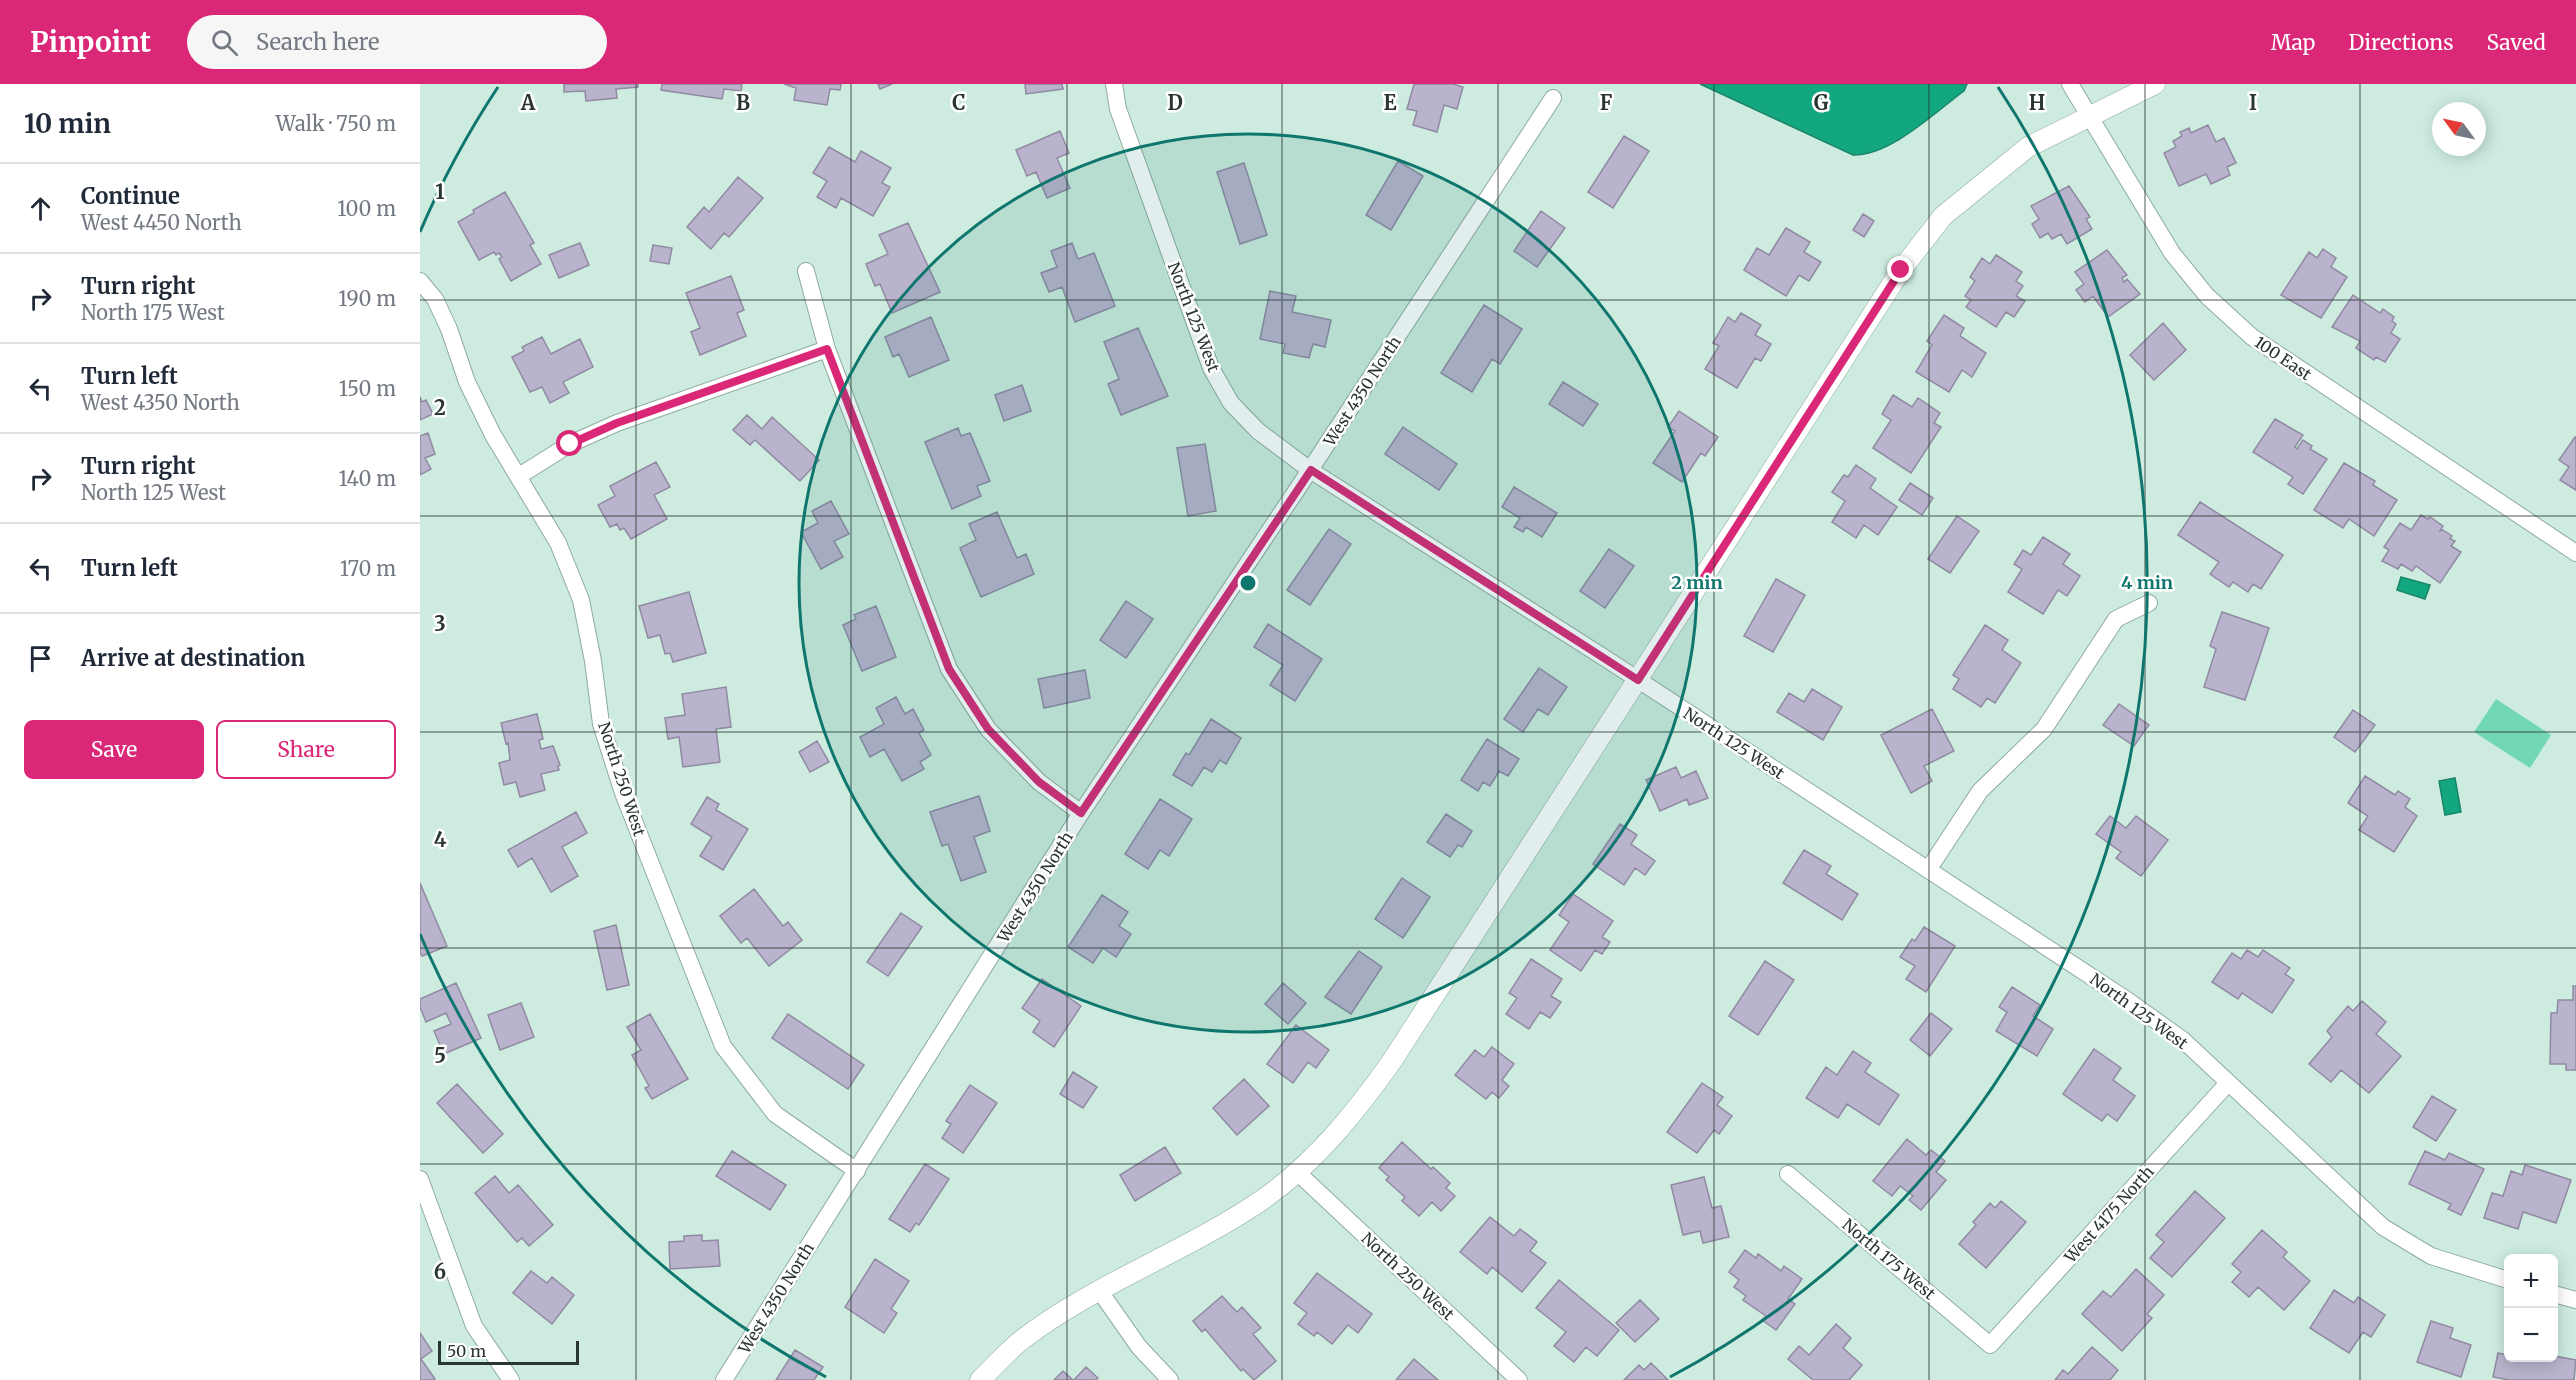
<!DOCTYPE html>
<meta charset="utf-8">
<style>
body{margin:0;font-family:Merriweather,serif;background:#f6f6f7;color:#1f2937}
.controls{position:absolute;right:18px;bottom:18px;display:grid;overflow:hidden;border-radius:9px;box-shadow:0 3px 15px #0003}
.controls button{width:54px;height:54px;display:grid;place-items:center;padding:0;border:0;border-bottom:2px solid #e0e1e3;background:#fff;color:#1f2937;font:30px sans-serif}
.compass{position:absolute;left:2012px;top:18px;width:54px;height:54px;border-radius:50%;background:#fff;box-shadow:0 3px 15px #0003;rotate:303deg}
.scale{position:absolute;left:18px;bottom:15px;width:141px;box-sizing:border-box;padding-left:6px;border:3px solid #293531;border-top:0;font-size:16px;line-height:21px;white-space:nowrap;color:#293531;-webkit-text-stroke:4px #fff;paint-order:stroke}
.stop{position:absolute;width:18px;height:18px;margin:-14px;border:4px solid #db2777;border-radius:50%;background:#fff}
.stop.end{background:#db2777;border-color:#fff;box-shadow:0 2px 6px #0008}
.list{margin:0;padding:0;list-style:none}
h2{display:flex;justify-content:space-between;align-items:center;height:78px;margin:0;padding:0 24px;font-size:26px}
h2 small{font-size:20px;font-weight:400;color:#747a83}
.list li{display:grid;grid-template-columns:39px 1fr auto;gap:18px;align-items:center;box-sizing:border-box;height:90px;padding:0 24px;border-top:2px solid #e0e1e3}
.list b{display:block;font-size:22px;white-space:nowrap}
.list p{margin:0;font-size:20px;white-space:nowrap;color:#747a83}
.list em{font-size:20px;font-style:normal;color:#747a83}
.actions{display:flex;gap:12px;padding:18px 24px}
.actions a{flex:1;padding:14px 0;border:2px solid #db2777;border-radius:9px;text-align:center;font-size:21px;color:#db2777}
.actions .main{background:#db2777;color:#fff}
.icon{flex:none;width:33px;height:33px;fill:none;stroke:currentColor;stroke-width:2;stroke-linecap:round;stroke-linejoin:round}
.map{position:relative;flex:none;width:2156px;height:1296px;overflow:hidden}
header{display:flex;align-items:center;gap:36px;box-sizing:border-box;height:84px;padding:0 30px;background:#db2777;color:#fff}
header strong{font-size:28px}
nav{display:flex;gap:33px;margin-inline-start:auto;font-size:21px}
.search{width:420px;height:54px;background:#f6f6f7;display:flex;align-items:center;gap:15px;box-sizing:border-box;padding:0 21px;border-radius:33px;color:#747a83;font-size:22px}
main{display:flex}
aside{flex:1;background:#fff}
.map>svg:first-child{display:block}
.green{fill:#72d8b4}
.water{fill:#13a780;stroke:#1a8568;stroke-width:1.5}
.building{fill:#bab3cd;stroke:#908aa2;stroke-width:1.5}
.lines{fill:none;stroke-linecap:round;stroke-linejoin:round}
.minor-casing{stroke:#8eab9f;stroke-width:18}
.tertiary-casing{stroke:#8eab9f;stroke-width:21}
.minor{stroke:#fff;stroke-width:16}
.tertiary{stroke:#fff;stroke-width:20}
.route{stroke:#db2777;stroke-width:8}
.grid{fill:none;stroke:#293531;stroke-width:1.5;stroke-opacity:0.55}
.ring{fill:none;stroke:#0f766e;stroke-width:3}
.labels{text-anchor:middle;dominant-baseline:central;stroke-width:5;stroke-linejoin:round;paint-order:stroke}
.street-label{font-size:16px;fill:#293531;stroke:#fff}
.grid-label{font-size:20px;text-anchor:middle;font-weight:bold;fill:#293531;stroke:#fff;stroke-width:5;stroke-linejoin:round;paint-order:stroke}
.centre{fill:#0f766e;stroke:#fff;stroke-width:3}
.ring-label{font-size:18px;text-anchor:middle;font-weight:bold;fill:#0f766e;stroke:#fff;stroke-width:5;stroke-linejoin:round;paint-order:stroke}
</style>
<header>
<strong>Pinpoint</strong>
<div class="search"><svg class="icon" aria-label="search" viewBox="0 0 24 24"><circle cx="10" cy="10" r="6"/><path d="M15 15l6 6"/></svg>Search here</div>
<nav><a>Map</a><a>Directions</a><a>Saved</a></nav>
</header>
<main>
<aside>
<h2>10 min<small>Walk · 750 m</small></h2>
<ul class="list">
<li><svg class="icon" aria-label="ahead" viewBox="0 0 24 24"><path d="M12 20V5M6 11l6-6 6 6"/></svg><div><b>Continue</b><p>West 4450 North</p></div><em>100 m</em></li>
<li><svg class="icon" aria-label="right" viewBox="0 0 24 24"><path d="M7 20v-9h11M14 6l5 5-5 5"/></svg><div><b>Turn right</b><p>North 175 West</p></div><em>190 m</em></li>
<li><svg class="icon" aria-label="left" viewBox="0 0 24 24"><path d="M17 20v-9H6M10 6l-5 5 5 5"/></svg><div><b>Turn left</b><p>West 4350 North</p></div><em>150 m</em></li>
<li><svg class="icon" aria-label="right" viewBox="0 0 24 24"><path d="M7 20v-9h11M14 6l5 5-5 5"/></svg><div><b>Turn right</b><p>North 125 West</p></div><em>140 m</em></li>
<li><svg class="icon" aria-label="left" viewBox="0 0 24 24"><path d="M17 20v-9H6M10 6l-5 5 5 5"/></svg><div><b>Turn left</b></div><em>170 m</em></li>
<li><svg class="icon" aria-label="arrive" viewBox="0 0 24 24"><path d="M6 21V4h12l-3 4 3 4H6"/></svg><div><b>Arrive at destination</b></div></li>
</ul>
<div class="actions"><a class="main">Save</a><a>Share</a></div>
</aside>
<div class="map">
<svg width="2156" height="1296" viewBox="0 0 2156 1296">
<rect width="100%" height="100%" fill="#cdecdf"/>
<path class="green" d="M2076,615L2131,651L2110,684L2054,648Z"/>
<path class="water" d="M1280,0H1547L1544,7C1514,29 1470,72 1433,71Z
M1981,493L2010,501L2005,515L1977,506Z
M2035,694L2041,728L2025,731L2019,697Z"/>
<path class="building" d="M144,0H218V3L196,5L197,14L166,17L165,7L144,8Z
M242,0H322L321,7L304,5L302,15L241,6Z
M364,0H421L420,6L410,5L407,21L374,16L376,4Z
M458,0H472L460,5Z
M605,0H642L643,5L606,10Z
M994,0H1033L1043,3L1037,25L1024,21L1017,48L993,41L997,27L987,25Z
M1788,41L1796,58L1804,54L1816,79L1807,83L1810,91L1791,100L1786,90L1759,102L1744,69L1756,63L1753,57L1762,52L1760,48L1769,44L1771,49Z
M640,47L649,69L637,74L650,104L627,114L616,88L607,92L596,66Z
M1204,52L1229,67L1193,124L1168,108Z
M409,63L435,78L441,67L471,84L462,99L470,103L453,132L421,114L416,124L397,113L407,97L393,89Z
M978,77L1003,92L971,146L946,131Z
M824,79L847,151L820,160L797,88Z
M318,93L343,114L309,153L304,149L291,165L267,143L284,123L289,128Z
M1649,102L1670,133L1666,135L1672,145L1647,160L1641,150L1632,155L1628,149L1620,154L1612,140L1619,135L1611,122Z
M85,108L114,159L110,161L121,180L91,197L79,175L82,173L79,169L76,171L74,168L59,176L38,138L54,129L53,126Z
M1121,127L1145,144L1117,183L1094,167Z
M1443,130L1454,137L1444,153L1433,146Z
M488,139L520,208L472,229L460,200L455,202L446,180L468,170L459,151Z
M1366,144L1390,158L1384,168L1401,178L1389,197L1379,191L1366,212L1324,186L1337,164L1349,171Z
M160,159L169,181L139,194L129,171Z
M652,159L658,175L674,169L695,222L655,238L642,203L629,208L621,189L637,183L631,167Z
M233,161L252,164L249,180L230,177Z
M1903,165L1916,174L1911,183L1927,193L1901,234L1861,211L1889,168L1897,174Z
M1687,166L1707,191L1702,194L1704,198L1707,195L1720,210L1688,233L1673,212L1665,218L1656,206L1664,200L1655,188Z
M1576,171L1602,188L1596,197L1603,202L1596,212L1605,217L1594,233L1586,228L1576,243L1546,223L1551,216L1545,212L1555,197L1550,193L1562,174L1570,180Z
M311,192L324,226L317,229L326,252L280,271L271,248L280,244L266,209Z
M850,207L876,212L872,228L911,236L905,263L893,260L889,274L863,269L865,260L840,255Z
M1933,211L1960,229L1963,225L1974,233L1972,237L1976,240L1971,249L1980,255L1965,278L1956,273L1954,276L1936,264L1940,257L1912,243Z
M1064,221L1102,245L1080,280L1072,275L1052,308L1021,289Z
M1321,229L1341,241L1335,251L1351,260L1341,277L1335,274L1317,304L1285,285L1299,262L1293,259L1308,233L1315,238Z
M1524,231L1544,244L1540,252L1566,269L1552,293L1542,286L1529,308L1496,288L1512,261L1507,257Z
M511,233L529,276L489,293L479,270L473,273L465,253Z
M1743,239L1766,266L1734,296L1710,271Z
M718,244L748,312L701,331L688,300L699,295L684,258Z
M122,253L131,270L160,255L173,283L143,298L149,309L130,319L122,303L110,308L92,273L104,267L102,263Z
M1143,298L1178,320L1163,342L1129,320Z
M602,301L611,327L584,337L575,311Z
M1473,311L1492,323L1498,314L1520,329L1514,339L1521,343L1491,389L1453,364L1471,336L1462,330Z
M0,313L2,318L6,316L13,330L0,336Z
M1259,327L1298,353L1285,372L1281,369L1262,398L1233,379L1255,347L1248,343Z
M327,331L342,345L352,333L399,376L380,397L335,356L330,361L313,346Z
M1855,335L1883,351L1875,363L1877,365L1883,356L1892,362L1890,365L1907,375L1883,410L1868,400L1873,393L1833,368Z
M983,343L1037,380L1019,406L965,370Z
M538,344L541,352L550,349L570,397L557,402L561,412L532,425L505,358Z
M8,349L15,370L5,374L11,385L0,391V352Z
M2155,353H2156V406L2140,396L2149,383L2139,376Z
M785,360L796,427L768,432L757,364Z
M236,378L250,403L234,411L247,435L211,455L204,444L200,446L197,440L190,443L178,421L195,412L190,402Z
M1924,379L1955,397L1953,401L1977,416L1954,452L1929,435L1923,444L1894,426Z
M1436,381L1456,395L1450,404L1477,423L1458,451L1444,441L1436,454L1412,438L1425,417L1412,408L1424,391L1428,393Z
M1490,399L1513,414L1502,431L1479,416Z
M1094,403L1137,429L1122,453L1106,443L1103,448L1094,443L1100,434L1082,423Z
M411,417L429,450L414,457L423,473L401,485L381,448L398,439L392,427Z
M1780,418L1863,471L1841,505L1833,500L1828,508L1813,498L1809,503L1790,490L1799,478L1758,451Z
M577,428L597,474L606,470L614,490L561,513L540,464L556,456L549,440Z
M2001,431L2008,435L2010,433L2023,442L2020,447L2023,446L2032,452L2030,455L2035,457L2031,462L2041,468L2020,499L1996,482L1992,487L1981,480L1978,485L1962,477L1969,466L1964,463L1980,439L1991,446Z
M1537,432L1559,447L1530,489L1508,475Z
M909,445L931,460L890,521L867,506Z
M1623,453L1650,470L1643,480L1660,492L1647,512L1638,506L1623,530L1588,508L1602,485L1594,480L1603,466L1611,471Z
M1189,465L1214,482L1185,524L1160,507Z
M1356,495L1385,511L1353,568L1324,552Z
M269,508L286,569L253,578L250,569L245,570L240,551L228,554L219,522Z
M706,517L733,535L706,574L680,556Z
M456,522L476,573L442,587L423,541L436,535L434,531Z
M1802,528L1849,544L1825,616L1784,603L1796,565L1790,562Z
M848,540L902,575L875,617L850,601L863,581L834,563Z
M1565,541L1588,556L1582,566L1601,579L1575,619L1567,614L1561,623L1533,605L1539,595L1533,591Z
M1119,584L1147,603L1128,631L1118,625L1103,648L1084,635Z
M665,586L670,614L624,624L618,595Z
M306,603L311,643L296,645L300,678L263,683L259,653L248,655L245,634L265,631L262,610Z
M1392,605L1422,623L1403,656L1357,628L1369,609L1384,618Z
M476,613L485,630L493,625L504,646L499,649L511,671L500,678L504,685L482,697L464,665L450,673L440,653L464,640L456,624Z
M1699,620L1729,641L1714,662L1683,641Z
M1512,625L1534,667L1504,682L1512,697L1491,709L1461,651Z
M1933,626L1955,641L1935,668L1914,653Z
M117,630L123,655L119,656L121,665L133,662L140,681L138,682L139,686L121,690L125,706L100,713L96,698L84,701L79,679L90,676L88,659L86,660L81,639Z
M791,635L821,654L806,680L800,676L792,688L784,683L772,702L753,691L766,669L769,671Z
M1067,655L1099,675L1088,692L1079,687L1070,702L1063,698L1058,707L1041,696Z
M397,657L409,678L390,688L379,668Z
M1256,683L1261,694L1276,687L1288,714L1269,721L1267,715L1240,727L1226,696Z
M1945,692L1975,711L1978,707L1990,715L1985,723L1997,732L1974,768L1939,746L1948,732L1928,719Z
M559,712L570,747L554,753L566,788L541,797L528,760L522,762L510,728Z
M287,713L299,720L296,726L328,745L303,786L280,772L292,753L271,740Z
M740,715L772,735L749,772L740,766L728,785L705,770Z
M156,728L167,749L142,763L158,792L131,808L112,774L98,783L88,766Z
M1026,730L1052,747L1042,763L1038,761L1030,773L1007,758Z
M1690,732L1706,744L1716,732L1748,756L1721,792L1696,774L1701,768L1676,750Z
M1200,740L1217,751L1211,760L1235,777L1225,791L1215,784L1204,801L1173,780Z
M1384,766L1411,782L1406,790L1438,810L1422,836L1363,799Z
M982,794L1010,813L983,854L955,835Z
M0,799L27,862L2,872L0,869Z
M334,805L363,842L368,838L382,856L349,882L327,854L321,859L300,832Z
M1153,810L1193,837L1182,853L1190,858L1182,870L1175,866L1161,887L1130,866L1149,838L1139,831Z
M682,811L708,828L699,842L711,850L696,873L683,864L673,879L648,863Z
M481,829L502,843L468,892L447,878Z
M196,841L209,901L187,906L174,847Z
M1504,843L1535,862L1506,908L1486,895L1495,882L1480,873L1492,855L1495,857Z
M1827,866L1838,873L1843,866L1870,884L1865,890L1874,896L1852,929L1822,909L1818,915L1792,898L1812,869L1821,875Z
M939,867L962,883L931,930L905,913Z
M1111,875L1142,895L1131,912L1141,918L1130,934L1120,928L1109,945L1086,930L1097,914L1089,909Z
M1345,877L1374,896L1338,951L1309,932Z
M622,895L661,922L634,963L613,948L620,937L602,924Z
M36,899L61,954L24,970L14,947L31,940L26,929L6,938L0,923V915Z
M863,899L886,919L868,940L845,920Z
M2153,902H2156V986H2146V980H2130L2131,929H2137L2138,916H2153Z
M1592,903L1620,921L1613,932L1633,945L1617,972L1576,947L1587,928L1579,923Z
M1942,917L1966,938L1956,950L1981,972L1949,1009L1921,986L1911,998L1889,980L1912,953L1907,947L1928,922L1933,927Z
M101,919L114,953L80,966L68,931Z
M1511,929L1532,945L1510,972L1490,956Z
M230,930L268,995L232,1015L225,1004L229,1002L212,971L221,966L207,943Z
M368,930L444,981L428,1005L352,954Z
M876,941L909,966L896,984L888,978L873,999L847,980Z
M1072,963L1094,980L1082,996L1089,1002L1079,1014L1072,1008L1066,1015L1035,991L1055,966L1064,973Z
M1674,965L1701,984L1693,996L1715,1012L1697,1037L1687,1030L1682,1037L1643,1010Z
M1433,967L1451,979L1445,988L1479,1011L1459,1041L1427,1020L1418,1034L1386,1014L1406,983L1417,991Z
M653,988L677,1003L663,1024L640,1010Z
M824,995L849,1022L817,1051L793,1024Z
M1282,999L1303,1013L1297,1021L1312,1032L1299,1050L1294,1046L1277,1069L1247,1048Z
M37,1000L83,1050L63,1069L17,1019Z
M550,1001L577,1019L543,1069L522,1054L531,1040L526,1037Z
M2012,1012L2036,1026L2016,1057L1993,1043Z
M1487,1055L1506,1071L1511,1066L1525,1077L1516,1088L1526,1096L1501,1126L1489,1116L1493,1112L1480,1102L1472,1112L1453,1097Z
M982,1058L1011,1085L1013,1083L1030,1099L1026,1104L1035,1112L1021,1127L1012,1118L999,1132L982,1117L985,1113L966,1096L969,1093L959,1084Z
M745,1063L761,1089L715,1117L700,1091Z
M312,1067L366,1101L350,1126L296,1092Z
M2005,1067L2025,1076L2029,1069L2064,1085L2041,1131L2028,1125L2031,1120L1989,1100Z
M505,1080L529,1095L499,1141L496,1139L490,1148L469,1135Z
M2105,1081L2151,1096L2136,1139L2103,1128L2098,1145L2064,1134L2072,1109L2083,1112L2091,1087L2102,1091Z
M75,1092L89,1109L98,1101L133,1141L109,1162L102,1154L97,1158L55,1109Z
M1284,1093L1292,1124L1301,1122L1309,1153L1283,1159L1280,1147L1263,1151L1251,1101Z
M1775,1107L1805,1134L1752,1193L1730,1174L1744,1158L1736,1151Z
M1581,1117L1606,1138L1566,1184L1539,1160L1556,1141L1553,1138L1570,1119L1575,1124Z
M1070,1133L1094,1152L1100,1145L1117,1158L1110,1167L1126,1179L1102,1208L1072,1183L1067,1190L1040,1168Z
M1842,1146L1867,1168L1863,1173L1890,1197L1864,1226L1838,1203L1829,1213L1812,1198L1821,1188L1812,1180Z
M282,1151V1157L298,1156L300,1182L250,1185L249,1158L264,1157V1152Z
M1325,1166L1336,1174L1338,1170L1361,1187L1364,1182L1382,1195L1368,1215L1375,1220L1356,1246L1342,1236L1346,1232L1323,1216L1326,1212L1314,1203L1319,1196L1309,1188Z
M455,1175L489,1197L471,1225L477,1229L464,1249L425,1223Z
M1716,1185L1744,1211L1727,1230L1732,1234L1702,1267L1662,1230L1683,1207L1691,1213Z
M111,1187L127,1199L132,1193L154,1211L132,1240L93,1209Z
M897,1189L952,1230L938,1249L928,1241L912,1260L897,1248L894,1252L878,1240L887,1229L874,1219Z
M1139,1196L1199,1246L1177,1272L1166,1263L1154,1278L1134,1262L1146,1248L1116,1224Z
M1914,1206L1934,1219L1938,1213L1965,1231L1951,1253L1943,1248L1929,1269L1890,1244Z
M802,1212L817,1228L822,1223L841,1244L833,1250L856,1277L834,1296L823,1285L821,1287L785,1245L782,1248L773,1237Z
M1220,1216L1239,1235L1215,1258L1196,1239Z
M2011,1237L2033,1244L2030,1254L2051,1261L2041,1293L1997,1278Z
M1416,1240L1431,1254L1423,1264L1442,1281L1429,1296H1393L1368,1275L1379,1262L1389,1271Z
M0,1249L12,1267L1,1275L15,1295L13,1296H0Z
M1672,1263L1698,1286L1690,1296H1635L1643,1286L1648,1290Z
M375,1266L403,1283L394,1296H356Z
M2078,1269L2088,1271V1274H2134V1272L2156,1276L2154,1296H2089L2073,1293Z
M994,1275L1018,1296H976Z
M1231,1279L1248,1296H1204L1219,1281L1224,1286Z
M666,1283L678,1294L676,1296H654Z
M643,1287L653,1296H634Z"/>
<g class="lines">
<defs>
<path id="minor" d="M694,0L698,25L791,284L811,319L838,347L890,386L1191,578L1707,916L1763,956L1963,1143L2011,1172L2088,1196
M1650,0L1752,169L1787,212L1832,253L2156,469
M386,187L407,265L529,585L568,645L619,698L661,729
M0,197L15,215L29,245L47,298L73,351L138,459L161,516L173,577L181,640L203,709L303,962L355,1030L437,1087
M99,392L150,360L197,339L407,265
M1508,786L1560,707L1624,645L1696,535L1729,519
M877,1088L1099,1296
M1368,1090L1570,1261L1808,999
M0,1095L54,1242L91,1296
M679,1206L719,1263L750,1296
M2134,1210L2156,1216
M304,1296L661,729L890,386L1133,14"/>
<path id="tertiary" d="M560,1296C574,1283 587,1267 603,1255C676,1199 766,1168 842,1116C895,1079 935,1029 972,977L1481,186L1523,132L1608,63L1735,0"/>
</defs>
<use href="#minor" class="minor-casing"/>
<use href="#tertiary" class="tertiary-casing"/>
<use href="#minor" class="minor"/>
<use href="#tertiary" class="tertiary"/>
</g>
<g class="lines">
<path class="route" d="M150,360L197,339L407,265L529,585L568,645L619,698L661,729L891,386L1218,596L1481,186"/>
</g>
<path class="grid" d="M216,0V1296M431,0V1296M647,0V1296M862,0V1296M1078,0V1296M1294,0V1296M1509,0V1296M1725,0V1296M1940,0V1296M0,216H2156M0,432H2156M0,648H2156M0,864H2156M0,1080H2156"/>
<circle cx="828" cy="499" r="449" fill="#0f766e" fill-opacity=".12"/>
<g class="ring">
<circle cx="828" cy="499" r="449"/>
<path d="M406 1293A899 899 0 0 1 0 850M0 148A899 899 0 0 1 78 3M1578 3A899 899 0 0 1 1250 1293"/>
</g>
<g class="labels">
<g class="street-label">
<text transform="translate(774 233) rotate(69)">North 125 West</text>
<text transform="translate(1863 274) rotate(34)">100 East</text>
<text transform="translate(942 307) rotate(-57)">West 4350 North</text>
<text transform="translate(1314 659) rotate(33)">North 125 West</text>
<text transform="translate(202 695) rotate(72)">North 250 West</text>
<text transform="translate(615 803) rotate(-58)">West 4350 North</text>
<text transform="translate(1719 927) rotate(36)">North 125 West</text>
<text transform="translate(1689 1130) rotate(-48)">West 4175 North</text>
<text transform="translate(1469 1175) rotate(40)">North 175 West</text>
<text transform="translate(988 1192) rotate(43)">North 250 West</text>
<text transform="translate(356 1214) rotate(-58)">West 4350 North</text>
</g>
</g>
<g class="grid-label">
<text x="108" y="26">A</text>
<text x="323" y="26">B</text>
<text x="539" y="26">C</text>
<text x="755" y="26">D</text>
<text x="970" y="26">E</text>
<text x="1186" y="26">F</text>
<text x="1401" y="26">G</text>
<text x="1617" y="26">H</text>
<text x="1833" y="26">I</text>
<text x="20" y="115">1</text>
<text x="20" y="331">2</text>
<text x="20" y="547">3</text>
<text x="20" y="763">4</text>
<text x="20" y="979">5</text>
<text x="20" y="1195">6</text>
</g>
<circle cx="828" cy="499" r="9" class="centre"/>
<g class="ring-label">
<text x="1277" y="505">2 min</text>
<text x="1727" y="505">4 min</text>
</g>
</svg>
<div class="controls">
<button>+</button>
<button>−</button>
</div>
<svg class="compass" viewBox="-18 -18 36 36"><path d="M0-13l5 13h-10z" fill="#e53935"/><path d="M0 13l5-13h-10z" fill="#747a83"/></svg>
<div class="scale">50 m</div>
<div class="stop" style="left:150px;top:360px"></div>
<div class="stop end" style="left:1481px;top:186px"></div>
</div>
</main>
